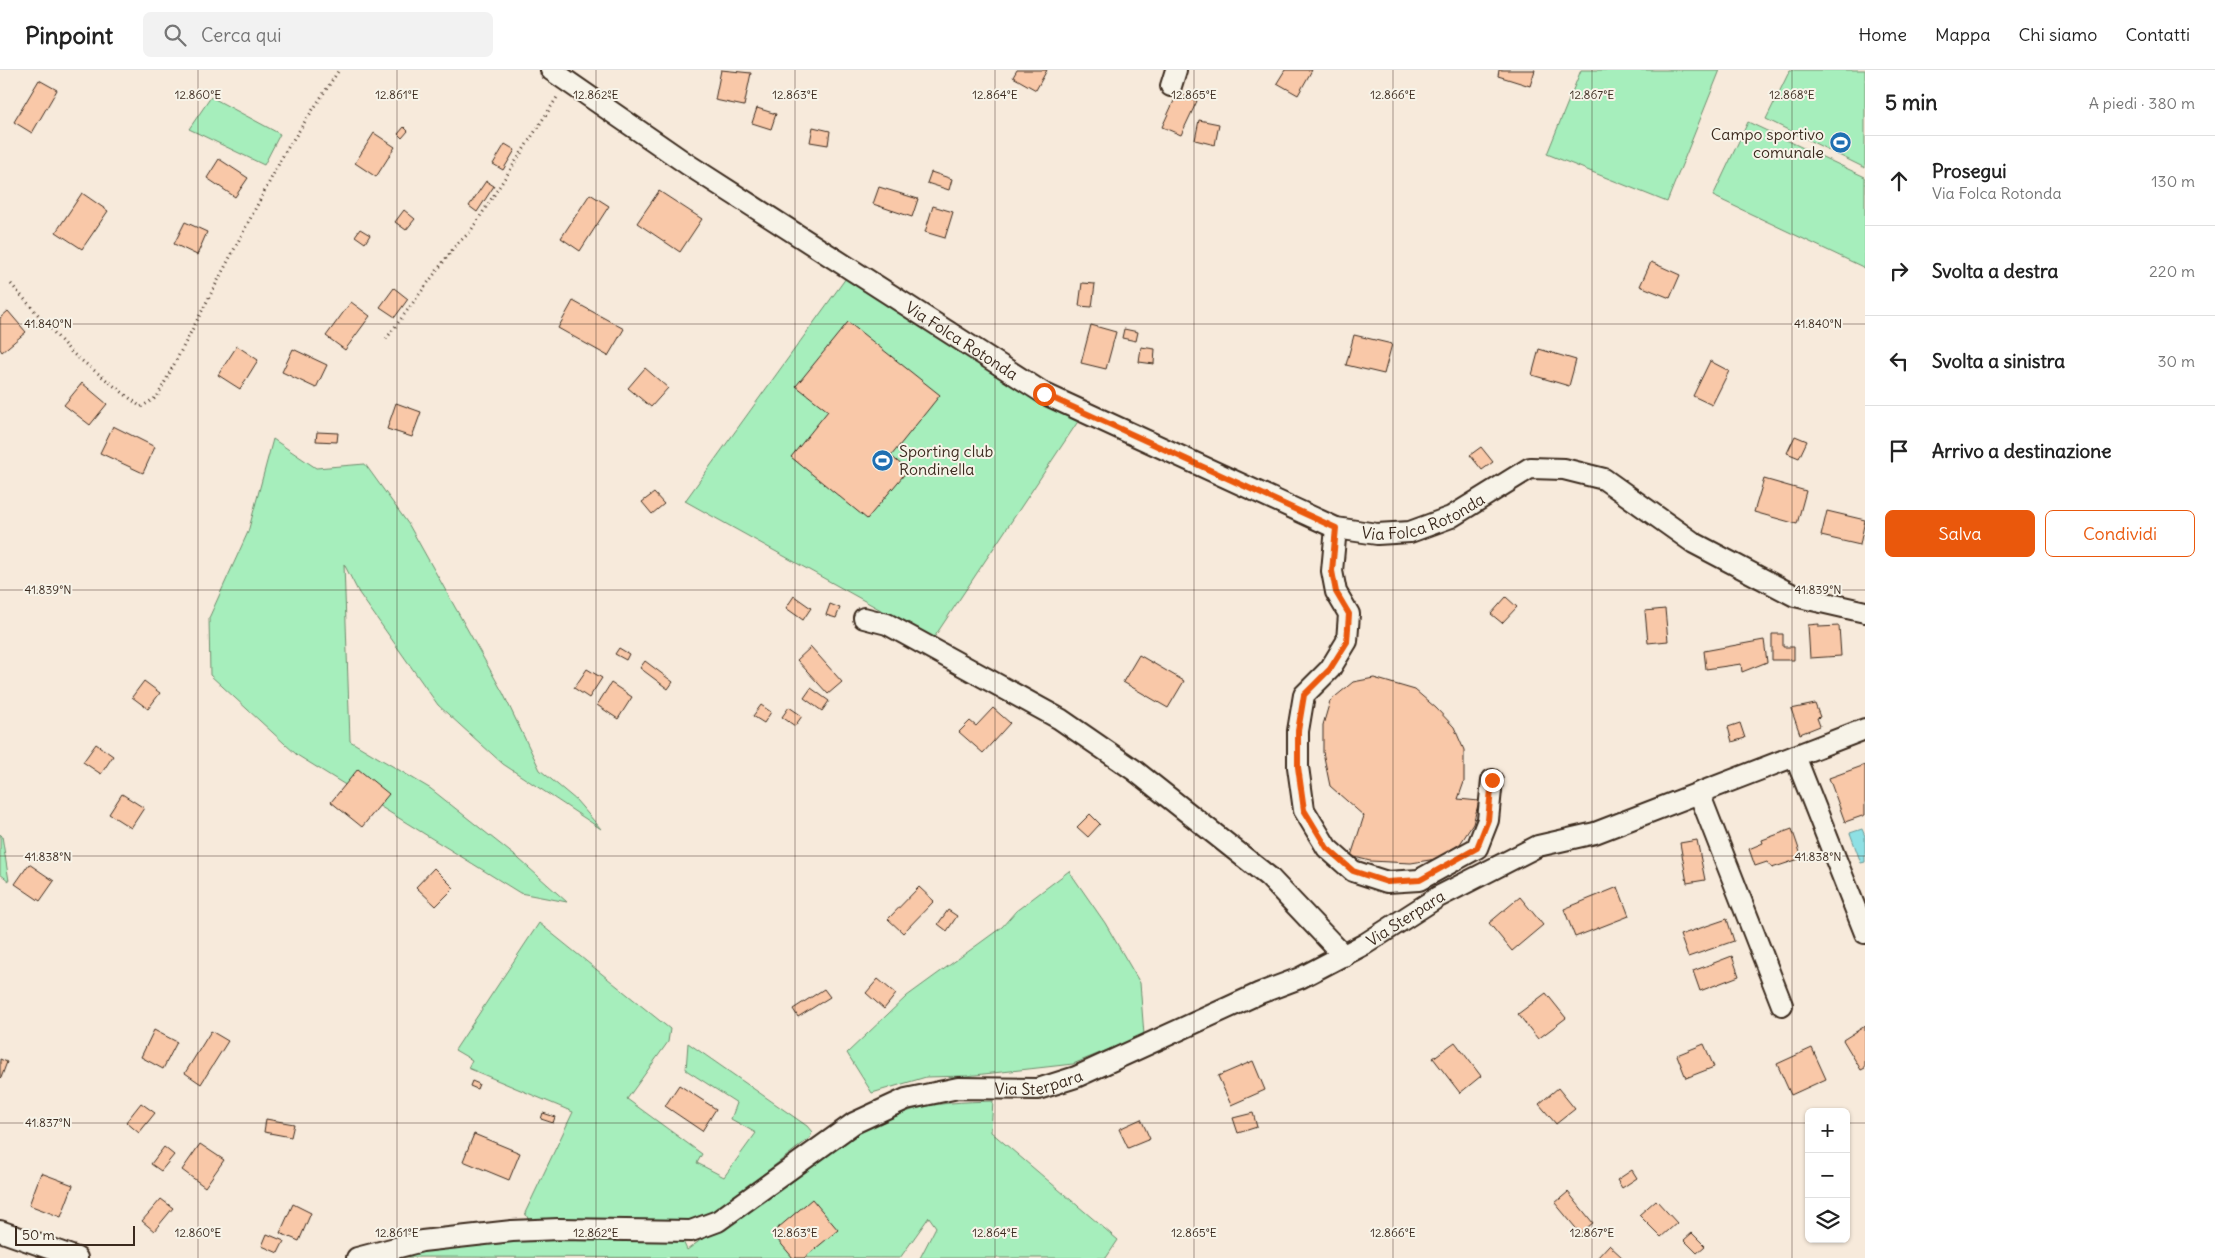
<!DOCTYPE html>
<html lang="it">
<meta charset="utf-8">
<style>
body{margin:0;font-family:Delius,sans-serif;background:#f2f2f2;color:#222}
.controls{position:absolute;right:15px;bottom:15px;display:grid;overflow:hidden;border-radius:8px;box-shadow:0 1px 4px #0004}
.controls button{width:45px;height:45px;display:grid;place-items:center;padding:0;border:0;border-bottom:1px solid #e0e0e0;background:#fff;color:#222;font:25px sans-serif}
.scale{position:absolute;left:15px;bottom:12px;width:120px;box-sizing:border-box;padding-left:5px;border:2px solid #3b2a1e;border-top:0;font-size:14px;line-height:18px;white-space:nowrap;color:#3b2a1e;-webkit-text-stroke:4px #f7f3e8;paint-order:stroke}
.stop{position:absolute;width:15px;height:15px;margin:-11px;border:4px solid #ea580c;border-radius:50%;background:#fff}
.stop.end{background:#ea580c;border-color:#fff;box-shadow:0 1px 5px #0008}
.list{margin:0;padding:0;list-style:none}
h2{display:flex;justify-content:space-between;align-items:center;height:65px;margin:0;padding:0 20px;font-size:21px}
h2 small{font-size:16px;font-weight:400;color:#767676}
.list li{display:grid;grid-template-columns:32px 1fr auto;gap:15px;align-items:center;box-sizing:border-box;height:90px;padding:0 20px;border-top:1px solid #e0e0e0}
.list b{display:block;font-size:19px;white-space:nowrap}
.list p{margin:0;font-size:16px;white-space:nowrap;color:#767676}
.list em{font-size:16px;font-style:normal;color:#767676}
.actions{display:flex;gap:10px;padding:15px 20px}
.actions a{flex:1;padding:11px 0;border:1px solid #ea580c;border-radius:8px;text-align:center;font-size:18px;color:#ea580c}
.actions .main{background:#ea580c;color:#fff}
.icon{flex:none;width:28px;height:28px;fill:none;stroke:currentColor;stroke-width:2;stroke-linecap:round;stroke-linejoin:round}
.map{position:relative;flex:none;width:1865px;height:1188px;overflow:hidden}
header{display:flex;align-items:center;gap:30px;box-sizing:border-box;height:70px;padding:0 25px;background:#fff;border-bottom:1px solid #e0e0e0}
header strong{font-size:24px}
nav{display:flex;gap:28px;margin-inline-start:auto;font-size:18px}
.search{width:350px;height:45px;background:#f2f2f2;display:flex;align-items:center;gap:12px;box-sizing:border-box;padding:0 18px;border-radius:8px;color:#767676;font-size:19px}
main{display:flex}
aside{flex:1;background:#fff}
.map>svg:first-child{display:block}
.green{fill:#a6eebc;stroke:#708c6d}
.water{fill:#8ee0e4;stroke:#6d9795}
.building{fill:#f9c8a8;stroke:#3b2a1e}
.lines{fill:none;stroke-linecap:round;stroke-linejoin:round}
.minor-casing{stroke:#3b2a1e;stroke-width:24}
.path{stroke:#3b2a1e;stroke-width:3;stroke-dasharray:1 4;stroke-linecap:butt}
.minor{stroke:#f7f3e8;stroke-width:20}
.route{stroke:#ea580c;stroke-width:6}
.ticks{fill:none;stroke:#3b2a1e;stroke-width:1;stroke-opacity:0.45}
.labels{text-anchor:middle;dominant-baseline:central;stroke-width:4;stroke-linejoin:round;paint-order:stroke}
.poi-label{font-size:16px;fill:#3b2a1e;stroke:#f7f3e8;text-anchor:end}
.street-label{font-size:16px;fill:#3b2a1e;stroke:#f7f3e8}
.ticks-label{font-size:12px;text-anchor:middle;fill:#3b2a1e;stroke:#f7f3e8;stroke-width:4;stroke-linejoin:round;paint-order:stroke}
</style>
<header>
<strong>Pinpoint</strong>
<div class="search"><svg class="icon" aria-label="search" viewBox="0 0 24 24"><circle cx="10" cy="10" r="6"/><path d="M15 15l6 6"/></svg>Cerca qui</div>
<nav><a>Home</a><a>Mappa</a><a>Chi siamo</a><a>Contatti</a></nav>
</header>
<main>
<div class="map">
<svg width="1865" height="1188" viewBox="0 0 1865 1188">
<rect width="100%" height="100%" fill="#f7eadb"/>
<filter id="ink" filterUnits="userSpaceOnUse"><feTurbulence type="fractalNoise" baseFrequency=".02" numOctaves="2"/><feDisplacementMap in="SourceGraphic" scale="10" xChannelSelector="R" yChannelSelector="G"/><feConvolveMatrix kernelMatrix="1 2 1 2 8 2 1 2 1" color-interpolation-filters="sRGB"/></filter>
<g filter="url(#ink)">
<path class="green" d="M1581,0H1720L1667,132L1547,84Z
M1790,0H1865V98L1766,49Z
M211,27L280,64L264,95L189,59Z
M1748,52L1865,107V198L1713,126Z
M846,208L1079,350L933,569L685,431Z
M273,369L316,398L365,394L409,455L503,623L540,700L576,730L601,759L503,694L438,635L359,523L344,494L350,671L431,719L519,789L567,832L520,823L297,685L210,605L209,548L248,462Z
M0,764L2,766L9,811L0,804Z
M1069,801L1105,853L1140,913L1144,965L1073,994L966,1006L926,1007L872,1023L847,983L907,926L1002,857L1016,841Z
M539,853L670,959L668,972L627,1029L702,1084L697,1093L724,1107L756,1063L731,1049L737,1033L686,1000L688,973L807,1056L812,1062L810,1068L713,1143L675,1155L530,1152L525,1143L573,1042L468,998L472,990L455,980Z
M993,1031L991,1062L1118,1170L1106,1188H920L936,1157L929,1147L900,1188L392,1187L475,1173L588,1166L682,1169L687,1180C752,1133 832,1069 906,1042C933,1032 965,1032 993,1031Z"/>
<path class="water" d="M1862,759L1865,766V792L1861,793L1850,763Z"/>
<path class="building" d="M721,0L751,3L744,36L715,30Z
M1017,0H1047L1036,20L1013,7Z
M1285,0H1312L1298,25L1277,13Z
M1499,0H1535L1530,16L1498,6Z
M39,10L57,20L32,63L14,52Z
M1178,22L1197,31L1181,65L1162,57Z
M757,38L776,44L771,59L752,53Z
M1199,50L1219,54L1215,75L1195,70Z
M404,57L408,61L402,68L398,64Z
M813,57L830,61L828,75L810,72Z
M374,63L395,77L376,107L355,93Z
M505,74L515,80L503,100L493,94Z
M219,89L248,108L235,127L207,108Z
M931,102L952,109L949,120L927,113Z
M486,111L494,116L477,142L469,136Z
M879,117L918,129L912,147L873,134Z
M659,121L702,149L680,182L637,153Z
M82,123L108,141L82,179L56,162Z
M590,124L609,136L580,181L561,168Z
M933,136L953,142L945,168L925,162Z
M404,140L415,149L406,160L395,152Z
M185,152L207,162L197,185L174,174Z
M360,159L370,165L365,173L355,166Z
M1651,192L1680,205L1670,228L1640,216Z
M1082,213L1095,214L1092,237L1079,236Z
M394,218L408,229L395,247L380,237Z
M573,231L624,259L608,286L558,258Z
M351,232L370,246L345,280L326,266Z
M8,241L26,262L2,282L0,279V248Z
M848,252L940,325L891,386L908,400L867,449L791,387L828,341L796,316Z
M1091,255L1116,262L1106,299L1081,293Z
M1124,259L1138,262L1136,271L1122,268Z
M1354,265L1392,274L1384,304L1346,295Z
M237,276L258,290L240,319L218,305Z
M1141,277L1155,279L1154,294L1139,292Z
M293,279L327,295L316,318L282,302Z
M1539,279L1576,290L1569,316L1532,305Z
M1710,291L1729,301L1712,335L1693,326Z
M645,298L668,318L651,337L628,318Z
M82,313L107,334L90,355L64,335Z
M396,333L421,342L412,367L387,359Z
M113,356L155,377L143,403L100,383Z
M317,362L338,363L337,372L316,371Z
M1795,366L1807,371L1799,388L1787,383Z
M1481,377L1493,392L1482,400L1470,385Z
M1764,409L1806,421L1797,454L1754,442Z
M654,423L664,434L652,444L642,432Z
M1827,441L1865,450L1860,475L1821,466Z
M794,526L811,538L803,550L786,538Z
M1506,527L1517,537L1502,553L1491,544Z
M830,534L840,538L836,548L826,545Z
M1665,539L1668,571L1648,573L1645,541Z
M1819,554V557L1839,556L1841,586L1810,588L1808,555Z
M1772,564H1783V577H1794V590H1772Z
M1764,570L1767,592L1742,602L1741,594L1706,599L1704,581Z
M811,577L842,612L828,624L797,590Z
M619,578L629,584L626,590L615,584Z
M1139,585L1184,611L1168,638L1123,612Z
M645,591L673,612L668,619L640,598Z
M587,599L602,608L589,628L574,618Z
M1374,608L1415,620L1436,638L1454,657L1464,680V712L1458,729L1479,731L1473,754L1460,774L1436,789L1411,793L1370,791L1351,786L1364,746L1330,716L1323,682V655L1330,631L1353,612Z
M144,611L160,623L148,639L132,627Z
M611,613L632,627L618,649L597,635Z
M811,618L829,631L822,641L804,628Z
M1815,634L1820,647L1817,648L1820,656L1800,664L1791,639Z
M761,635L771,642L764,653L753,646Z
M789,637L802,646L795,656L782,647Z
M993,638L1010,653L983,683L959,662L970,651L976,656Z
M1740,653L1745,668L1732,672L1728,657Z
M96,674L113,686L101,704L83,692Z
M1865,695V745L1845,752L1829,708Z
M358,699L389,724L362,757L331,732Z
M122,724L144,738L131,758L109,744Z
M1090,744L1100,754L1088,767L1077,757Z
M1792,759L1802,788L1772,798L1767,792L1755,796L1749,779L1763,773L1762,770Z
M1697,770L1705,810L1687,813L1680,773Z
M29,794L54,811L40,831L15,814Z
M434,798L454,818L436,836L416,817Z
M919,817L934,831L903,863L888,849Z
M1618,817L1629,846L1575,867L1564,839Z
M1520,827L1543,855L1512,881L1489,853Z
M948,840L957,846L947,861L938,854Z
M1727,849L1734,871L1688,887L1680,865Z
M1732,886L1739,906L1700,921L1693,901Z
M878,909L896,924L884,939L866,923Z
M824,919L830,927L798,947L793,939Z
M1546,923L1566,948L1538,969L1518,944Z
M1865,956V998L1861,1000L1843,970Z
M154,960L177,972L163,999L141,987Z
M211,961L228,971L201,1014L185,1003Z
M1455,972L1481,1006L1460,1023L1433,988Z
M1704,974L1714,997L1686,1008L1677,985Z
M1812,978L1826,1009L1791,1025L1777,994Z
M0,989L7,992L1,1008L0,1007Z
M1253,991L1265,1020L1231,1035L1218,1006Z
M472,1011L479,1014L477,1019L470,1016Z
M679,1015L716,1039L702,1061L665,1036Z
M1558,1018L1575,1039L1556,1054L1539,1034Z
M141,1033L155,1043L139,1063L126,1052Z
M543,1043L555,1047L553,1053L541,1049Z
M1253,1043L1257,1057L1238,1063L1233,1048Z
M266,1049L294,1054L291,1067L264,1062Z
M1141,1049L1150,1069L1128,1078L1119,1059Z
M474,1064L520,1083L509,1110L463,1091Z
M200,1074L224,1090L205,1117L182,1100Z
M164,1077L174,1085L161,1101L151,1094Z
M1632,1100L1637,1108L1622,1118L1617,1110Z
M41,1103L73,1115L61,1147L29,1135Z
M1568,1122L1593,1153L1580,1163L1555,1133Z
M161,1129L173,1138L154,1161L142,1151Z
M812,1129L838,1160L804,1188H793L772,1163Z
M1656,1130L1677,1153L1661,1167L1639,1145Z
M293,1134L311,1143L299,1171L280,1163Z
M1692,1163L1705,1176L1697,1183L1684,1170Z
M267,1164L284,1171L278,1183L262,1176Z
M1609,1175L1623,1188H1597Z"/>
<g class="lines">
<defs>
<g id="minor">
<path id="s1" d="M551,0L687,94L1045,324L1336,458L1377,464L1410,462L1451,447L1530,398L1564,399L1604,409L1694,473L1795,526L1865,542"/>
<path d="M1171,16L1176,0"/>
<path d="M1336,458L1332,501L1336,522L1349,544L1347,571L1330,599L1304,625L1298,661V697L1304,740L1327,778L1353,801L1387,812L1419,810L1477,778L1488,750L1492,710"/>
<path d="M864,548L887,554L1060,649L1134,700L1269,807L1344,886"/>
<path d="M1795,686L1865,863"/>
<path d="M1699,723L1782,935"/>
<path d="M0,1161L77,1188"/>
<path id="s2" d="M357,1188L422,1171L512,1161L559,1159L691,1161L718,1151L854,1053L906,1029L958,1018L1038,1019L1076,1007L1260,923L1300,908L1365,874L1438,827L1538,776L1595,763L1865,659"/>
</g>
</defs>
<use href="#minor" class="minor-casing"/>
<path class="path" d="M11,214L72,283L141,337L157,327L285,82L339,0
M386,269L456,175L470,162L558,26"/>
<use href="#minor" class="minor"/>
</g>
</g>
<g class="lines" filter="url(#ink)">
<path class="route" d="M1044,324L1336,458L1332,501L1336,522L1349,544L1347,572L1330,599L1304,625L1298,661V697L1304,740L1327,778L1353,801L1387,812L1420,810L1477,778L1488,750L1492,710"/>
</g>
<path class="ticks" d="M198,0V1188M397,0V1188M596,0V1188M795,0V1188M995,0V1188M1194,0V1188M1393,0V1188M1592,0V1188M1792,0V1188M0,254H1865M0,520H1865M0,786H1865M0,1053H1809M1846,1053H1865"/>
<defs>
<symbol id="stadium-disc" viewBox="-11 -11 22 22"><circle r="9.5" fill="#1f6fb2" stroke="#f7f3e8"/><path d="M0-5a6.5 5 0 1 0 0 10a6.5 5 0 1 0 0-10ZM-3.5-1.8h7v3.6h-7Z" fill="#fff"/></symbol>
</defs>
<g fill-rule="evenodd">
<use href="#stadium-disc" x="1828" y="60" width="25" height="25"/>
<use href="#stadium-disc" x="870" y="378" width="25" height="25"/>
</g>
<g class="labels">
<g class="poi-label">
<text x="1824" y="64">Campo sportivo<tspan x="1824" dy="18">comunale</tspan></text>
<text x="899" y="381" text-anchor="start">Sporting club<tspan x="899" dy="18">Rondinella</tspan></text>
</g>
<g class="street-label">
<text stroke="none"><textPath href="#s1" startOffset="492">Via Folca Rotonda</textPath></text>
<text stroke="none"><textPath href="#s1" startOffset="1002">Via Folca Rotonda</textPath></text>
<text stroke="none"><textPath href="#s2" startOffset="1130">Via Sterpara</textPath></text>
<text stroke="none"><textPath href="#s2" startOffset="725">Via Sterpara</textPath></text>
</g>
</g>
<g class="ticks-label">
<text x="198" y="29">12.860°E</text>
<text x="397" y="29">12.861°E</text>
<text x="596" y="29">12.862°E</text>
<text x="795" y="29">12.863°E</text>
<text x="995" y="29">12.864°E</text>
<text x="1194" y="29">12.865°E</text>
<text x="1393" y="29">12.866°E</text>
<text x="1592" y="29">12.867°E</text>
<text x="1792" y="29">12.868°E</text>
<text x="48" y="258">41.840°N</text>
<text x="1818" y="258">41.840°N</text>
<text x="48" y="524">41.839°N</text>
<text x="1818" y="524">41.839°N</text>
<text x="48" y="791">41.838°N</text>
<text x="1818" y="791">41.838°N</text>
<text x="48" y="1057">41.837°N</text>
<text x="198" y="1167">12.860°E</text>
<text x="397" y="1167">12.861°E</text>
<text x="596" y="1167">12.862°E</text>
<text x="795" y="1167">12.863°E</text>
<text x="995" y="1167">12.864°E</text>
<text x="1194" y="1167">12.865°E</text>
<text x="1393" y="1167">12.866°E</text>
<text x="1592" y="1167">12.867°E</text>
</g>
</svg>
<div class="controls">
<button>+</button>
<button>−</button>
<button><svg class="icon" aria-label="layers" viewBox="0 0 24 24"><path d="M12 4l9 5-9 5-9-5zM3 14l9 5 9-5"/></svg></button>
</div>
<div class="scale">50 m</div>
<div class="stop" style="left:1044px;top:324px"></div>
<div class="stop end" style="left:1492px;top:710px"></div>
</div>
<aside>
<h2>5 min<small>A piedi · 380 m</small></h2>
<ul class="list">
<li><svg class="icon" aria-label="ahead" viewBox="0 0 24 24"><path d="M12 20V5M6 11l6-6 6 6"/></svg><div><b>Prosegui</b><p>Via Folca Rotonda</p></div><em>130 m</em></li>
<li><svg class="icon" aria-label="right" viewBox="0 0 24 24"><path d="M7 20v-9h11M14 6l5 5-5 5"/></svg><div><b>Svolta a destra</b></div><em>220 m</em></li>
<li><svg class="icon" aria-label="left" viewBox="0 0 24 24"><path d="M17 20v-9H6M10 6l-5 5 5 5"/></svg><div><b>Svolta a sinistra</b></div><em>30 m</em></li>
<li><svg class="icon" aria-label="arrive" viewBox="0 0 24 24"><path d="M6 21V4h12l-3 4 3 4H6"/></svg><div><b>Arrivo a destinazione</b></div></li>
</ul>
<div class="actions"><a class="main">Salva</a><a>Condividi</a></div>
</aside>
</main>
